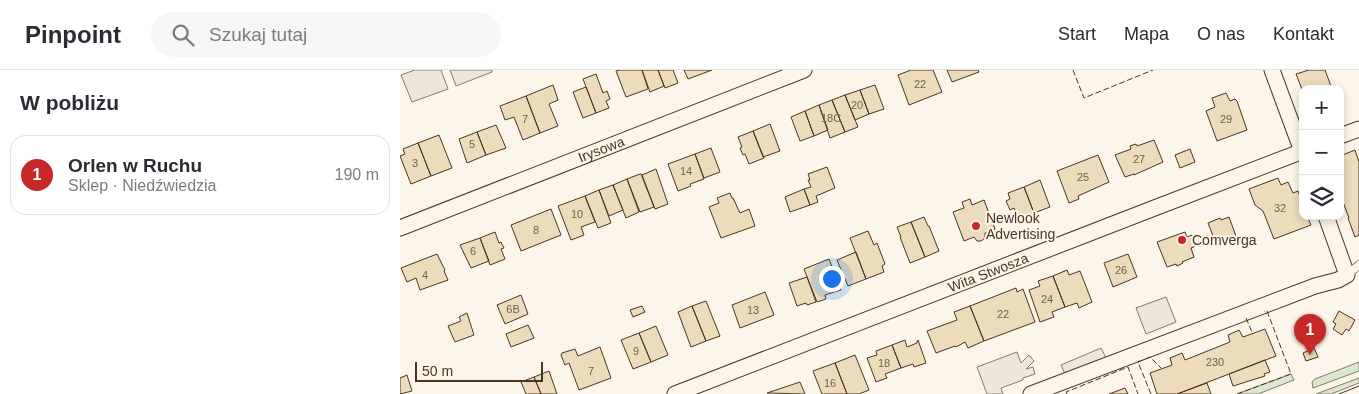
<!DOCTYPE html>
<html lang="pl">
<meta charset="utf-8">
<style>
body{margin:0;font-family:Helvetica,sans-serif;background:#f7f7f7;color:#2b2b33}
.controls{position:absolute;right:15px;top:15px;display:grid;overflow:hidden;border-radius:10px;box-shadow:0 2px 8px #0003}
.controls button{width:45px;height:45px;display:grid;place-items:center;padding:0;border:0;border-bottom:1px solid #e1e1e2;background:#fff;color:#2b2b33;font:25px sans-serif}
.scale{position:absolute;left:15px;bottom:12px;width:128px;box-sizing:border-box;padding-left:5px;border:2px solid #4a3520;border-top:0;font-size:14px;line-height:18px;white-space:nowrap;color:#4a3520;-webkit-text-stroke:4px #fbf6e9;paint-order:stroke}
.you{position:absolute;left:431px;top:208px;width:18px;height:18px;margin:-12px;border:4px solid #fff;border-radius:50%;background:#1a73e8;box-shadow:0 0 0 8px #1a73e833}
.badge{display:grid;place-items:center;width:32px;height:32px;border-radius:50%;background:#c62828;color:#fff;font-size:16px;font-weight:700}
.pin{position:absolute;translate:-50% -41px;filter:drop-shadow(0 1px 2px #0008)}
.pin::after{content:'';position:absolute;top:26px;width:18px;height:15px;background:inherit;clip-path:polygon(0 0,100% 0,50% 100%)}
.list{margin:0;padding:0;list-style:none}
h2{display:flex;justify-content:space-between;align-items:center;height:65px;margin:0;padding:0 20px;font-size:21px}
h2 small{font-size:16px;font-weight:400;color:#7c7c81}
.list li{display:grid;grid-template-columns:32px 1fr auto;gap:15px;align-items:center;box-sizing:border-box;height:80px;margin:0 10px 10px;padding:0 10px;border:1px solid #e1e1e2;border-radius:15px}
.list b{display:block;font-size:19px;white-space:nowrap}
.list p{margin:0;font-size:16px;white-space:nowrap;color:#7c7c81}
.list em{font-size:16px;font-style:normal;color:#7c7c81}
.icon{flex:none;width:28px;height:28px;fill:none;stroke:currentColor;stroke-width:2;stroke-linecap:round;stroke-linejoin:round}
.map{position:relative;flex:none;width:959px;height:324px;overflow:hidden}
header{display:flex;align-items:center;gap:30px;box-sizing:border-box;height:70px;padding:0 25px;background:#fff;border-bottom:1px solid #e1e1e2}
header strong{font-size:24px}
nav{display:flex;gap:28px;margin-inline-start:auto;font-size:18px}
.search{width:350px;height:45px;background:#f7f7f7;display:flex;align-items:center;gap:12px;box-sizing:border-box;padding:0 18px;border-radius:28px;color:#7c7c81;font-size:19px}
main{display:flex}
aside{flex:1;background:#fff}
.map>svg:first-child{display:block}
.green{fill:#dce7d0;stroke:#887966}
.parking{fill:#ede7d9;stroke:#887966}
.building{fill:#ecdcbc;stroke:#4a3520}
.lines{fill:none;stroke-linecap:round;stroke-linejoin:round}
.lane-casing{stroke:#4a3520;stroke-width:9}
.street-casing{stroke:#4a3520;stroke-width:17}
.lane{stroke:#fbf6e9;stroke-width:8}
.street{stroke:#fbf6e9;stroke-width:15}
.tram{stroke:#4a3520;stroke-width:1}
.fence{stroke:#4a3520;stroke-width:1;stroke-dasharray:6 2.5;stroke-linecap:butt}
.poi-dot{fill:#c62828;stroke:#fbf6e9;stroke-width:2}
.labels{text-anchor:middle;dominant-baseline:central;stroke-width:4;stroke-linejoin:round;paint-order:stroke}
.number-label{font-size:11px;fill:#725f47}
.street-label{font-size:14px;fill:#4a3520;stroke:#fbf6e9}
.poi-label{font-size:14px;fill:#4a3520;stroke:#fbf6e9;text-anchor:start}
</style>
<header>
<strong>Pinpoint</strong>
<div class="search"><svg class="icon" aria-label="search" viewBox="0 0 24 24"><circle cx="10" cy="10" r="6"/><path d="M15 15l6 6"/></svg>Szukaj tutaj</div>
<nav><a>Start</a><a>Mapa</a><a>O nas</a><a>Kontakt</a></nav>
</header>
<main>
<aside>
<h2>W pobliżu<small></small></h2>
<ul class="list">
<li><span class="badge">1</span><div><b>Orlen w Ruchu</b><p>Sklep · Niedźwiedzia</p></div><em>190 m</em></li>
</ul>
</aside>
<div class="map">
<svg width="959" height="324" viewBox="0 0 959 324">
<rect width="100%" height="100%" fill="#fbf6e9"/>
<path class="green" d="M959,292V301L913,318L912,312L915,309Z
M891,304L894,310L858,324H837Z
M959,308V313L931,324H916Z"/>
<path class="parking" d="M15,0H41L48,19L12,32L1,5Z
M50,0H92V2L56,16Z
M766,227L776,252L746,264L736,238Z
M701,278L706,288L665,304L661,295Z
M617,282L621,293L629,285L634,291L626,299L633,297L635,304L623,308V310L601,318L603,324H587L577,297Z"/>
<path class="building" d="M220,0H242L248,19L226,27L216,1Z
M242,0H258L264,16L250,22Z
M258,0H273L278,13L265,18Z
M284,0H312L288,9Z
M511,0H533L542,22L509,35L498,5Z
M547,0H578L579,2L552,12Z
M909,0H925L932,19H903V22L896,4Z
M196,4L203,23L207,21L210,29L206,31L209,38L196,43L183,9Z
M153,15L158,30L149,34L158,56L140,63L126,26Z
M475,15L484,39L469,44L460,20Z
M186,17L196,43L183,48L173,22Z
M460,20L469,44L455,50L445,25Z
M826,23L830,31L835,29L837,31L847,60L817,71L806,41L815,37L812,28Z
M445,25L458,57L445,62L432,30Z
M126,26L140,63L123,70L114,47L105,50L100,36Z
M432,30L445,62L430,68L419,35Z
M419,35L428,60L414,66L405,41Z
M405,41L414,66L400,71L391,47Z
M370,54L380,81L363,87L353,61Z
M96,55L106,78L86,85L77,62Z
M353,61L364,88L349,94L345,84L343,85L340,78L342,77L338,67Z
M77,62L86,85L67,93L59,69Z
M39,65L52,98L31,106L18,73Z
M754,70L763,92L734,105V104L725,107L715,85L731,79L730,76L736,74L737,76Z
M18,73L31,106L11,114L0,86L5,84L3,79Z
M311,78L320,102L304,108L295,84Z
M790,79L795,92L780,98L775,85Z
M955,80L959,92V165L955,167L948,148H949L940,124V91L942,90L940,86Z
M295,84L304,109L290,114L291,116L278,121L268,94Z
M698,85L709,112L678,126L679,129L669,133L657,101Z
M427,97L435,118L416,126L418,132L410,135L404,119L411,117L408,110H410L408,104Z
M256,99L268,134L255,139L242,105Z
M240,104H241L254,137L240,142L227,109Z
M878,108L881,115L888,112L893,123L898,121L903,134V146H907L911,155L874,169L863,141L855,135L849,119Z
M227,109L239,142L226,148L213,115Z
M640,110L650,137L634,143L624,117Z
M213,115L223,140L209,146L199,120Z
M624,117L634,143L618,149L614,138L610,140L606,131L610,129L608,123Z
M404,119L410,135L390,142L385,127Z
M199,120L211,153L198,158L185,126Z
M330,123L332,128H333L340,143L349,139L355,156L321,168L309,137L319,133L317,128Z
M185,126L195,152L181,157L184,165L171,170L158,136Z
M570,129L572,135L584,130L595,159L585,163V168L581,171H577L574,167L564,171L553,142L564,138L562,132Z
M151,139L161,165L121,181L111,155Z
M524,147L528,156H529L539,181L525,187L511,152Z
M829,147L837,169L817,176L808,153L820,148L821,150Z
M511,152L525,187L510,193L500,167H501L497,157Z
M468,161L474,175L477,173L485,194L482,196L484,202L466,209L450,168Z
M95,162L99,173L101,172L104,178L101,179L105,189L90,195L80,168Z
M785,162L787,167L792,165L796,176L791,178L794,187L782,192L783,193L777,196L776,194L767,197L757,172Z
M80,168L89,191L71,198L60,175Z
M456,182L466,209L448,216L437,190Z
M37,184L45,200L44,201L48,210L20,220L16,208L7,212L1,198Z
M728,184L737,207L713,217L704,193Z
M429,189L441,220L425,225L426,229L417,232L404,199Z
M667,200L669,205L680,201L692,232L679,238L677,233L665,237L653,206Z
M653,206L665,237L652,242L654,247L640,252L629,220L640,216L638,211Z
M407,207L416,232L407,235L406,233L397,236L389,213Z
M616,218L617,222L623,219L635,252L584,271L570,236Z
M365,222L374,245L340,258L332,235Z
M121,225L128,244L105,254L97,235Z
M306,231L320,266L306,271L292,236Z
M242,236L245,242L233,247L230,240Z
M292,236L306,271L291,277L278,242Z
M570,236L584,271L568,278L565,272L556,277L555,276L536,283L527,261L557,250L554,242Z
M939,241L955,250L949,261L946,259L942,265L933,259L936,254L933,252Z
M67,243L74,265L55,272L48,256L61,251L59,247Z
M128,255L134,268L111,277L106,264Z
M256,256L268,285L251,292L239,263Z
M865,259L876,286L777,324H757L750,303L772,295L770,288L782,283L785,290L830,272L828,265L837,261L839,260L843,267Z
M239,263L251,292L233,299L221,270Z
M505,270L507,277L517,273V271L518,270L526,293L514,297L513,294L501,298L492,275Z
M492,275L501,298L485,304L487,308L476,312L467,288L477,285L476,281Z
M200,277L211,308L179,320L169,293L165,295L161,285L162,283L175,279L178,286Z
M914,278L918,287L906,291L903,283Z
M455,285L469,320L459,324H447L435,293Z
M865,290L870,302L864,304L865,306L833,316L829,304Z
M435,293L447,324H422L413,301Z
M149,301L157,324H141L134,307Z
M7,305L12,321L0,324V308Z
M134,307L141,324H126L121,312Z
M400,312L405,324L367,323Z
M807,313L811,324H777Z
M725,318L728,324H709Z"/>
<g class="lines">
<defs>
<path id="lane" d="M947,205L959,195"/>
<g id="street">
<path d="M872,0L903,84"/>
<path d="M940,66L959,59"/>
<path id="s1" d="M0,158L404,0"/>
<path id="s2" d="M275,324L757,137L903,81"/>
<path d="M631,324L915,216L938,210L947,205L926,146"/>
</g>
</defs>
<use href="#lane" class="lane-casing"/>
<use href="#street" class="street-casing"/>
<use href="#lane" class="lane"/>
<use href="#street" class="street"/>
<path class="tram" d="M939,324L959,316"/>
<path class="fence" d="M673,0L684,28L753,0
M846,248L852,262
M667,324L666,322L728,297L738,324
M751,324L738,292L750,287L761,298
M837,324L891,304L867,241H864"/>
</g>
<g class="poi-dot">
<circle cx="576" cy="156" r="5"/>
<circle cx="782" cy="170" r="5"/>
</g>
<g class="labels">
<g class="number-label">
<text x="520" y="14">22</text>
<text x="457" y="35">20</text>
<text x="431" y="48">18C</text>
<text x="125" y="49">7</text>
<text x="826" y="49">29</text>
<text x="72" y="74">5</text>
<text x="739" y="89">27</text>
<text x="15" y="93">3</text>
<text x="286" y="101">14</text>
<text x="683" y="107">25</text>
<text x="880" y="138">32</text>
<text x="177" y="144">10</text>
<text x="136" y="160">8</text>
<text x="73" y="181">6</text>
<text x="721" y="200">26</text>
<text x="25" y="205">4</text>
<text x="647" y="229">24</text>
<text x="113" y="239">6B</text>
<text x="353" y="240">13</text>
<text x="603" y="244">22</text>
<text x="236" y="281">9</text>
<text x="815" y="292">230</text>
<text x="484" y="293">18</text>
<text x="191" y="301">7</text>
<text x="430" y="313">16</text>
</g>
<g class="street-label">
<text stroke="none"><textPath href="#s1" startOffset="216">Irysowa</textPath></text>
<text stroke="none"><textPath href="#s2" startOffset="336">Wita Stwosza</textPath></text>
</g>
<g class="poi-label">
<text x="586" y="148">Newlook<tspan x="586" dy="16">Advertising</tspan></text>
<text x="792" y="170">Comverga</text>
</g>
</g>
</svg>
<div class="controls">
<button>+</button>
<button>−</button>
<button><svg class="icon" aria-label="layers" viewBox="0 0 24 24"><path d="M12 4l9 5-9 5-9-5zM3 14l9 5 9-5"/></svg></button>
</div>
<div class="scale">50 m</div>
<div class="you"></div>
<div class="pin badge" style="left:910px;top:285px">1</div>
</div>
</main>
